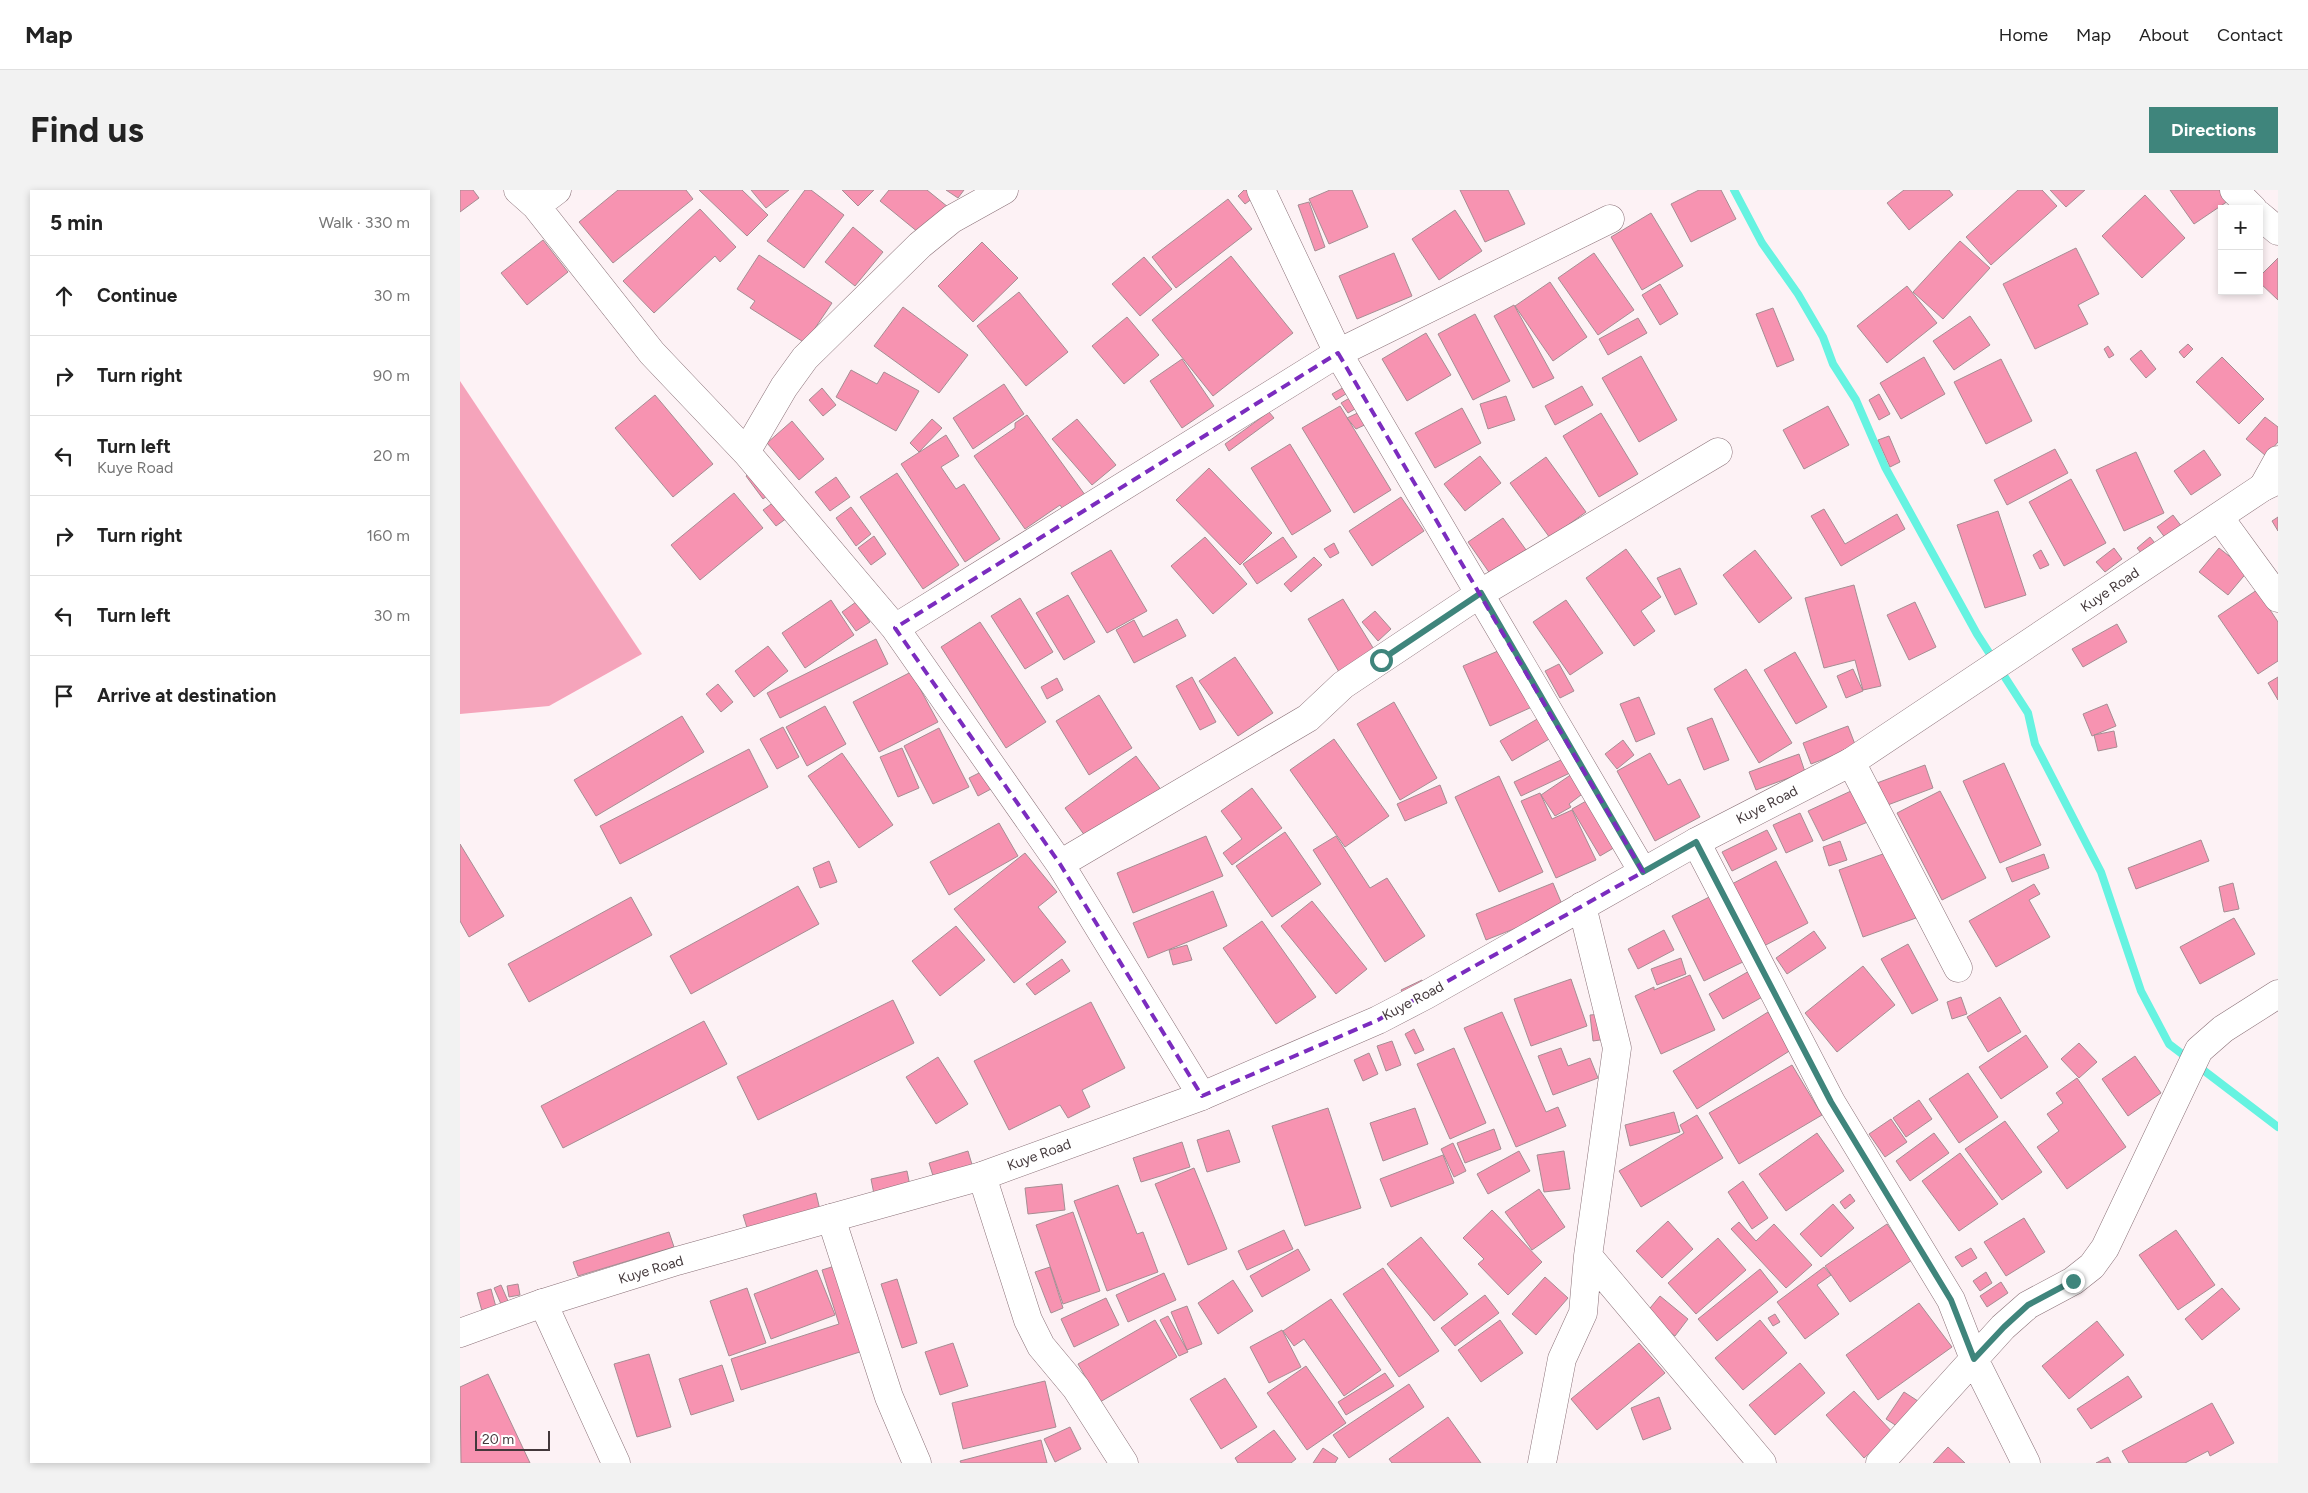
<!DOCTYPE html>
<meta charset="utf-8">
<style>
body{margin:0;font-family:Figtree,sans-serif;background:#f2f2f2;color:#222}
.controls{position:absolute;right:15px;top:15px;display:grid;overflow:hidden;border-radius:0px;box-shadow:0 2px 8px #0003}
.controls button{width:45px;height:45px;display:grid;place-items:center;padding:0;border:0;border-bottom:1px solid #e0e0e0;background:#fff;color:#222;font:25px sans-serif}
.scale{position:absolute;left:15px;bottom:12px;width:75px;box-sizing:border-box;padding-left:5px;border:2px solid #43383b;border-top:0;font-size:14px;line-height:18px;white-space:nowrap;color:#43383b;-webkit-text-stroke:4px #fff;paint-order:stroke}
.stop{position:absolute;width:15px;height:15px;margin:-11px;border:4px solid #3f857c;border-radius:50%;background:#fff}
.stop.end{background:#3f857c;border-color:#fff;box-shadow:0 1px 5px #0008}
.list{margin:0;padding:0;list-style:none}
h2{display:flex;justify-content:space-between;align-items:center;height:65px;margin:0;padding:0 20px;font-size:21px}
h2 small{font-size:16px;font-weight:400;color:#767676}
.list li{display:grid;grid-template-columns:32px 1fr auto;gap:15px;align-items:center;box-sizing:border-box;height:80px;padding:0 20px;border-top:1px solid #e0e0e0}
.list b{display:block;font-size:19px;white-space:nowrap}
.list p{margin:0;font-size:16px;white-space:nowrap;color:#767676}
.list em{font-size:16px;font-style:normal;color:#767676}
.icon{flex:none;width:28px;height:28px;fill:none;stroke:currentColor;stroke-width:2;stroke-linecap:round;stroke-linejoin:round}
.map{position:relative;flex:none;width:1818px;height:1273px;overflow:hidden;border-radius:0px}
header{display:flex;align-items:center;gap:30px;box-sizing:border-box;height:70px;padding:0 25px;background:#fff;border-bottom:1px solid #e0e0e0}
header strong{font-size:24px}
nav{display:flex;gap:28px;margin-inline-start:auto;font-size:18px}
.intro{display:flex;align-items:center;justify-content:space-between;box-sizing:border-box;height:120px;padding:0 30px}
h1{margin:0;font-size:35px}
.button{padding:12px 22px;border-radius:0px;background:#3f857c;color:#fff;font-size:18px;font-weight:700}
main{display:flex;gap:30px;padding:0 30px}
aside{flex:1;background:#fff;border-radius:0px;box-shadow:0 2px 8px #0003}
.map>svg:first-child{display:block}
.forest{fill:#f5a4bb}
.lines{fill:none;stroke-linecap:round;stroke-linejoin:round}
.stream{stroke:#66f3e1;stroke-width:8}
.building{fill:#f793b1;stroke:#a68d93}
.minor-casing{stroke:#8a7178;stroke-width:29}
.tertiary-casing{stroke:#8a7178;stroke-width:29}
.minor{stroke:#fff;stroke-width:28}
.tertiary{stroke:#fff;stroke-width:28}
.route{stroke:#3f857c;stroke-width:6}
.marked{fill:none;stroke:#7b2cbf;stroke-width:4;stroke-dasharray:10 6;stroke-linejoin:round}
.labels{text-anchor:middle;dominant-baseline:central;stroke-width:4;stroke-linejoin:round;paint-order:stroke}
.street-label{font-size:14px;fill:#43383b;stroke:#fff}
</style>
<header>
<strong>Map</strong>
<nav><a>Home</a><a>Map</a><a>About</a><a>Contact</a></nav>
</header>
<div class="intro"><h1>Find us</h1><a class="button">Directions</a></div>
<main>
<aside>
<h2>5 min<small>Walk · 330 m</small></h2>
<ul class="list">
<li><svg class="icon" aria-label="ahead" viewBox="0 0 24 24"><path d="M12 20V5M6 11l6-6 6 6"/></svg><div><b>Continue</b></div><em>30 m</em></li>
<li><svg class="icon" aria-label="right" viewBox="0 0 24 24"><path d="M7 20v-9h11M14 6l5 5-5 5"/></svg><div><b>Turn right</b></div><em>90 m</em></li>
<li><svg class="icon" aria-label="left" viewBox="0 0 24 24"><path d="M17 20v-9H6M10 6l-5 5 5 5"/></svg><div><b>Turn left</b><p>Kuye Road</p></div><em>20 m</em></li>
<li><svg class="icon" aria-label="right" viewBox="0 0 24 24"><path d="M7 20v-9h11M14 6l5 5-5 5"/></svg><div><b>Turn right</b></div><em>160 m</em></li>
<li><svg class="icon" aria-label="left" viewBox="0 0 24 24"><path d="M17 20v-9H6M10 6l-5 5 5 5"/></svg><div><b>Turn left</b></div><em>30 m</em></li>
<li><svg class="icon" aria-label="arrive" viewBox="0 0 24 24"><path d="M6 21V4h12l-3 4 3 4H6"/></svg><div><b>Arrive at destination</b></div></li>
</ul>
</aside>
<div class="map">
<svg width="1818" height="1273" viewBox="0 0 1818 1273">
<rect width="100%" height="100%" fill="#fdf2f5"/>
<path class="forest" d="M0,191L182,464L89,516L0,524Z"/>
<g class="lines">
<path class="stream" d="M1274,0L1302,53L1338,104L1363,147L1373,174L1396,210L1425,277L1517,444L1568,523L1575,554L1641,682L1681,801L1709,854L1818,937"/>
</g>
<path class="building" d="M0,0H13L19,8L0,22Z
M158,0H226L233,9L153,73L119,32Z
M239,0H282L308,25L287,46Z
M291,0H329L306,18Z
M345,0H351L384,25L344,78L307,51Z
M382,0H414L398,16Z
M429,0H467L488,17L464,47L420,11Z
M486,0H504L498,8Z
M784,0H787L793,8L785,14L778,6Z
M870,0H892L908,37L869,54L849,9Z
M1000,0H1048L1065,34L1025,52Z
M1239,0H1261L1276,29L1231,52L1211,14Z
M1444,0H1489L1493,5L1449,40L1427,13Z
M1558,0H1582L1597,16L1531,75L1506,47Z
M1590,0H1625L1606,17Z
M1710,0H1768L1774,7L1734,34Z
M1685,5L1725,48L1682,88L1642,46Z
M768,9L792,39L716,98L692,67Z
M849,12L865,57L855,61L838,15Z
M240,19L276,57L260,72L255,66L194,123L163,91Z
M995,20L1022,61L979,90L952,49Z
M1191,23L1223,76L1182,100L1151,47Z
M393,37L423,62L395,96L365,72Z
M83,50L108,82L67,115L41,83Z
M1500,51L1530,78L1483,129L1453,102Z
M522,52L558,88L513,132L478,96Z
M1616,58L1639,104L1618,115L1628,134L1575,159L1543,94Z
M934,63L952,106L897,129L879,86Z
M1134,63L1174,120L1138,145L1098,88Z
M299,65L372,113L345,153L290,118L295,111L277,99Z
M771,66L833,143L753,206L692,130Z
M684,67L712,99L680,126L652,94Z
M1818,68V110L1799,92V87Z
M1090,92L1127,147L1093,171L1055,116Z
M1200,94L1218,124L1200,135L1182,105Z
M1447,96L1477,133L1427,173L1397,136Z
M559,102L608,162L566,196L517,136Z
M1054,115L1094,188L1073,198L1034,126Z
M443,117L508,165L479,203L414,156Z
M1313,118L1334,170L1317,177L1296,124Z
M1015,124L1050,191L1013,210L978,144Z
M1510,126L1530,155L1494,180L1473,151Z
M667,127L699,165L664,194L632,156Z
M1178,128L1187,143L1148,165L1139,149Z
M966,143L991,185L947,211L922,169Z
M1728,154L1733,159L1724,168L1719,162Z
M1648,156L1654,165L1649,168L1644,159Z
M1681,160L1696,179L1686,188L1670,169Z
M1181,166L1217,230L1179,252L1142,188Z
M1464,167L1485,204L1441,229L1420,193Z
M1762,167L1804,209L1779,234L1736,192Z
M722,169L754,216L722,238L690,191Z
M1541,169L1572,231L1526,254L1494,192Z
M391,180L417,194L424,182L459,201L436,241L376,207Z
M544,194L564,224L513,259L493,228Z
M886,196L889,202L876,210L872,204Z
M1122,196L1133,215L1095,235L1085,216Z
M362,198L376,215L363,226L349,210Z
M1419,204L1430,224L1419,230L1409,210Z
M195,205L253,274L213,307L155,238Z
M893,206L900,216L888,223L881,213Z
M1046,206L1055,230L1028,239L1020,214Z
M880,216L931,300L894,323L842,238Z
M1368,216L1389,255L1344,279L1323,240Z
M1002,218L1021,253L975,278L955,243Z
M904,220L911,232L896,239L887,228Z
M809,222L814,228L769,261L765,254Z
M1141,223L1178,284L1139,307L1103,246Z
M567,225L628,309L606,324L600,315L565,339L514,266L555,238V233Z
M1805,227L1818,237V252L1806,266L1786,249Z
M472,229L482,238L459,262L450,253Z
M617,229L656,275L632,295L592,249Z
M332,231L364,269L339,290L307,253Z
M486,245L499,266L481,277L496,299L504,294L540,349L505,372L441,274Z
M1429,246L1440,272L1430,277L1418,250Z
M830,254L871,321L832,345L791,278Z
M1595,259L1608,283L1547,315L1534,290Z
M1744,260L1761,285L1731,305L1714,281Z
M1676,262L1704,323L1664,341L1636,280Z
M1020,266L1041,293L1005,321L984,294Z
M1086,267L1126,322L1090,348L1050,293Z
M749,278L812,343L780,375L716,310Z
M296,279L312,302L303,309L286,286Z
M437,283L499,375L463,399L400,307Z
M376,287L390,307L370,321L355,302Z
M1611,289L1646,353L1604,376L1569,312Z
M274,303L303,338L240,390L211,355Z
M941,307L964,341L912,376L889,341Z
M314,312L327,328L316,336L303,320Z
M391,317L411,344L396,356L376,328Z
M1364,319L1385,354L1437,324L1445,339L1381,376L1351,326Z
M1538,321L1566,405L1525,418L1497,335Z
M1713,325L1725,341L1709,353L1697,337Z
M1818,327V341L1812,331Z
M1043,328L1069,364L1033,388L1008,352Z
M414,346L426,364L411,375L398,358Z
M745,347L787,394L753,424L711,376Z
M823,347L837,367L797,394L783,374Z
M1690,347L1699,358L1686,369L1677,358Z
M874,353L879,363L870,368L864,359Z
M1654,358L1662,369L1645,382L1636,372Z
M1759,358L1788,381L1768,405L1739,382Z
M1166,359L1201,407L1181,421L1195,441L1174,456L1126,388Z
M651,360L687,421L647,443L611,383Z
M1295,360L1332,408L1299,433L1263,385Z
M1581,360L1589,375L1580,379L1573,365Z
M854,367L862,375L831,402L824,394Z
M1220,378L1237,414L1215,425L1197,388Z
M1394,395L1421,496L1403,500L1395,470L1364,478L1345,408Z
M1797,400L1818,432V471L1798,484L1758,426Z
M608,405L635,452L604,470L576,423Z
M560,408L593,462L565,479L531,426Z
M883,409L915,461L879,482L848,429Z
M371,410L394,445L345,478L322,443Z
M1106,410L1143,463L1110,485L1073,432Z
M396,412L410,432L396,441L382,422Z
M1455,412L1476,457L1449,470L1427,425Z
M915,421L931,439L918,451L902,432Z
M717,429L726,446L674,473L656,440L674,430L683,447Z
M520,432L586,532L546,558L481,457Z
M1657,434L1667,452L1623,477L1612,459Z
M416,449L428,474L320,528L307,503Z
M308,456L328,481L294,507L275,481Z
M1045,458L1072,517L1030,536L1003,476Z
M1335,462L1367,517L1336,534L1304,480Z
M775,467L813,523L778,546L739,491Z
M1099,474L1114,501L1100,508L1085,481Z
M1286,479L1332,553L1299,573L1254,499Z
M1393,479L1403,501L1386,508L1377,486Z
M451,482L478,532L419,562L393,512Z
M732,487L756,532L740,540L716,496Z
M1818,487V510L1808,493Z
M597,488L603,500L587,509L581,497Z
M258,494L273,512L261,522L246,504Z
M639,505L672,558L629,585L596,531Z
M1179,507L1195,544L1176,552L1160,514Z
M934,512L977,588L940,610L897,534Z
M1647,514L1656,536L1632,546L1623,524Z
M365,516L386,554L347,576L326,537Z
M222,526L244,562L136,626L114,590Z
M1079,528L1091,548L1052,571L1040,551Z
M1252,528L1269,570L1244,580L1227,538Z
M1388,536L1396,557L1351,574L1343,553Z
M323,537L339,567L317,579L300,549Z
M479,538L509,597L473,614L444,556Z
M1654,541L1657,557L1638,561L1634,545Z
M874,549L929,626L885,657L830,580Z
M1163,550L1174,565L1157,579L1145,564Z
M442,558L459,598L438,607L420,567Z
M289,559L308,597L160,674L140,636Z
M382,563L433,635L399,658L348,586Z
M1190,563L1208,595L1220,589L1240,627L1195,651L1157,581Z
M1339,564L1345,582L1296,600L1289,582Z
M676,566L702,601L630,653L605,618Z
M1103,569L1110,583L1061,606L1054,592Z
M1544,573L1581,655L1540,673L1503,591Z
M1465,575L1473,598L1425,616L1417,593Z
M523,581L531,599L518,606L509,588Z
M1112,584L1125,602L1109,614L1111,617L1095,626L1081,605Z
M1039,586L1083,682L1039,702L995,607Z
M980,595L987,613L945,631L937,614Z
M792,598L822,638L772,675L763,663L782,649L761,621Z
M1391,601L1410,631L1363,651L1348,621Z
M1480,601L1526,688L1482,710L1437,623Z
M1080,603L1092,629L1112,620L1136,670L1096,688L1061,611Z
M1128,610L1157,656L1140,666L1112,619Z
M1340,623L1353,651L1326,663L1313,635Z
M539,633L558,666L489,705L470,672Z
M1307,640L1317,659L1272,681L1262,662Z
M825,642L861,694L812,727L776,676Z
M746,646L763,686L673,723L657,683Z
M876,646L910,698L927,688L965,746L925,772L853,660Z
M1741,650L1749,671L1676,699L1668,678Z
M1380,651L1387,670L1369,676L1363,657Z
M0,654L44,726L9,747L0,731Z
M1431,661L1456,728L1403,747L1379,680Z
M565,663L597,702L578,717L606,752L554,793L494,719Z
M1584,664L1589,678L1552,692L1546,678Z
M369,671L377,692L360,698L353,678Z
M1316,671L1348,733L1302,757L1270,695Z
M1093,693L1104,719L1026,750L1016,724Z
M1773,693L1779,719L1764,722L1759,697Z
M1574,694L1580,704L1569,710L1590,747L1536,777L1509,731Z
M338,696L359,734L231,804L210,766Z
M753,701L767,736L688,768L673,733Z
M1255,704L1289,769L1244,791L1212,726Z
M171,707L192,745L69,812L48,774Z
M852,711L907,779L876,804L821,736Z
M1774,728L1795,764L1740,794L1720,757Z
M802,731L856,807L816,834L763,758Z
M496,736L525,770L480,806L452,771Z
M1204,740L1214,760L1178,779L1168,759Z
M1354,741L1366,758L1327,784L1316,768Z
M1448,754L1478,810L1452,824L1421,769Z
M727,755L732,770L713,775L709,760Z
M1221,768L1226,784L1197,795L1191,779Z
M602,769L610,781L575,805L566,794Z
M1403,776L1435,815L1377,862L1345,823Z
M1291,780L1306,805L1263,829L1249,804Z
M1230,785L1255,840L1201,864L1175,806L1194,797V800Z
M1111,789L1127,836L1071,856L1054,809Z
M962,790L965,796L944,806L941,800Z
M1501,807L1507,824L1492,829L1487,812Z
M1540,807L1561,842L1528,862L1507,827Z
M433,810L454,853L298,930L277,887Z
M631,812L665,878L622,900L630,917L608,928L600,915L549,940L514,871Z
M1042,822L1086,922L1098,917L1106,936L1056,957L1004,838Z
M1308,822L1331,860L1237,919L1213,881Z
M1144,824L1147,849L1133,851L1130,825Z
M244,831L267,874L103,958L81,916Z
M954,839L964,860L955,864L945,844Z
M1566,845L1588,877L1541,909L1519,877Z
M932,851L941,875L926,881L917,856Z
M1619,853L1637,872L1619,888L1601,869Z
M994,858L1026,933L990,949L957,874Z
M1101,858L1108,876L1130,868L1138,888L1093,905L1078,866Z
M909,863L918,884L903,891L894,870Z
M1675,866L1701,903L1668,926L1642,889Z
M478,867L508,914L476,934L446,887Z
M1332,875L1362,925L1279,974L1249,923Z
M1508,883L1538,927L1499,953L1469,909Z
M1617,888L1666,957L1607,999L1577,957L1599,941L1587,924L1603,913L1596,903Z
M1459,910L1472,929L1446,947L1433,928Z
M868,918L901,1018L845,1036L812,936Z
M955,918L968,954L923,971L910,933Z
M1214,922L1220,942L1170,956L1165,935Z
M1237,925L1263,968L1181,1017L1159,981L1224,943L1220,935Z
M1431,929L1447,952L1425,967L1409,944Z
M1545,931L1582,982L1542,1010L1505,959Z
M1034,939L1041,959L1005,973L997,953Z
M769,940L780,972L747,982L737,950Z
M1357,943L1384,981L1326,1021L1299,984Z
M1474,943L1489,963L1450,991L1436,971Z
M722,952L730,977L681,992L673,968Z
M993,953L1006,981L994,987L981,959Z
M508,961L513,978L474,989L469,973Z
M1059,961L1070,981L1028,1004L1017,984Z
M1104,961L1110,999L1084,1002L1077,965Z
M1500,963L1538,1014L1499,1041L1462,991Z
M983,965L994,993L931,1017L920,989Z
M734,978L767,1059L728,1075L695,994Z
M447,981L450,996L414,1004L411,989Z
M1283,991L1308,1028L1292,1039L1268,1002Z
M602,994L605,1020L568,1024L565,998Z
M658,995L677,1044L683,1042L698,1082L647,1101L614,1011Z
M1079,999L1105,1037L1072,1060L1045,1022Z
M356,1003L360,1020L288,1041L283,1025Z
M1390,1004L1395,1011L1385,1019L1380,1012Z
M1373,1014L1394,1038L1361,1067L1340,1044Z
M1032,1020L1082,1072L1048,1105L1018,1074L1024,1069L1003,1048Z
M613,1022L640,1101L603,1114L576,1035Z
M1564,1028L1585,1062L1546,1086L1524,1052Z
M1208,1031L1233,1059L1202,1088L1176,1061Z
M1279,1032L1296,1051L1314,1034L1352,1075L1326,1098L1271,1039Z
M1427,1034L1452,1070L1390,1112L1365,1076Z
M824,1040L833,1059L787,1080L778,1061Z
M1716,1040L1755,1095L1718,1120L1679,1065Z
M209,1042L214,1057L118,1086L113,1072Z
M961,1047L1008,1104L974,1131L927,1074Z
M1258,1048L1286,1080L1236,1124L1208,1093Z
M1511,1058L1517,1068L1502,1077L1495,1067Z
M838,1059L850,1080L802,1107L790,1086Z
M378,1075L406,1160L281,1200L271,1169L379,1134L362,1080Z
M590,1077L603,1118L591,1123L575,1082Z
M1364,1077L1371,1085L1357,1095L1379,1124L1345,1149L1317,1112Z
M923,1078L979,1161L939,1187L883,1104Z
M1300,1079L1318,1102L1257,1151L1238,1129Z
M357,1080L375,1125L311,1149L294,1104Z
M1526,1082L1532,1093L1520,1101L1513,1091Z
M704,1083L716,1110L668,1132L656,1105Z
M1085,1087L1108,1108L1076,1145L1052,1124Z
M437,1089L457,1153L442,1158L421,1094Z
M773,1090L793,1121L758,1144L738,1113Z
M1541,1092L1548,1103L1527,1117L1520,1106Z
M58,1094L60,1105L49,1107L47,1096Z
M41,1095L48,1111L41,1114L34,1098Z
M287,1098L306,1153L269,1166L250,1111Z
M1762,1098L1780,1119L1742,1150L1725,1129Z
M31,1099L36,1117L22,1121L17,1103Z
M1025,1105L1039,1123L995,1156L981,1138Z
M1200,1106L1228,1129L1215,1146L1186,1123Z
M646,1108L659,1135L614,1157L601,1129Z
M871,1109L921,1180L884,1206L844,1149L834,1156L823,1141Z
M1459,1113L1492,1157L1418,1210L1386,1165Z
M727,1116L742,1154L727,1160L711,1122Z
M1315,1124L1320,1132L1313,1136L1308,1128Z
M708,1126L728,1162L719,1166L700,1130Z
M695,1130L717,1167L640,1212L618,1174Z
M1040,1130L1063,1163L1021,1192L998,1160Z
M1300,1130L1327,1163L1283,1200L1255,1168Z
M1637,1131L1664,1165L1609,1209L1582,1176Z
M822,1140L841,1177L809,1193L790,1157Z
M493,1153L508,1196L480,1205L465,1162Z
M1179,1153L1205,1183L1137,1240L1111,1209Z
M189,1164L211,1237L177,1247L154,1174Z
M1340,1173L1365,1203L1315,1245L1289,1215Z
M262,1175L274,1211L231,1225L219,1189Z
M846,1176L886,1233L847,1260L807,1203Z
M925,1183L934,1196L886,1225L878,1212Z
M28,1184L70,1273H1L0,1197Z
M1668,1186L1682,1207L1631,1239L1617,1219Z
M765,1188L797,1237L761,1259L730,1209Z
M585,1191L596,1237L503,1259L492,1213Z
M949,1194L964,1217L889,1268L873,1245Z
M1394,1201L1433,1243L1404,1268L1366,1225Z
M1444,1202L1461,1213L1443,1240L1426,1229Z
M1199,1207L1211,1239L1183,1250L1171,1218Z
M1752,1213L1774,1253L1750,1266L1748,1261L1725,1273H1669L1662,1261Z
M988,1227L1021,1273H932L929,1269Z
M610,1237L621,1259L595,1272L584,1249Z
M814,1240L836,1269L831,1273H778L775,1268Z
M581,1250L587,1273H501L500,1271Z
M1488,1257L1505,1273H1473Z
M863,1258L878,1268L875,1273H853Z
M1648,1267L1651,1273H1636Z"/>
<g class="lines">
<defs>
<path id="minor" d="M58,0L76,16L192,163L286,262L435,438L600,674L742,906
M801,0L878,163L1183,682
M1774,0L1793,19
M76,16L97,0
M1799,25L1818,41
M286,262L324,197L345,168L460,55L492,29L544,0
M1803,297L1818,270
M1759,327L1818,408
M435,438L878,163L1150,29
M1391,572L1498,778
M1236,652L1371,912L1491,1110L1514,1169L1566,1273
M600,674L848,528L883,495L1021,403L1258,262
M522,986L568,1130L581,1156L616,1198L664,1273
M371,1028L429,1207L457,1273
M1128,1066L1302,1273
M83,1113L156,1273
M1082,1273L1102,1169L1123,1123L1128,1066L1157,858L1122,716
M1420,1273L1543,1137L1568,1115L1613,1091L1632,1076L1645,1058L1739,860L1763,839L1818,804"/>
<path id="tertiary" d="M0,1143L83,1113L217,1071L522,986L742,906L918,830L966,805L1236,652L1391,572L1803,297L1818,290"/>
</defs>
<use href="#minor" class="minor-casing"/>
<use href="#tertiary" class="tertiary-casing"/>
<use href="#minor" class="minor"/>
<use href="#tertiary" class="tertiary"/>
</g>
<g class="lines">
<path class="route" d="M921,470L1021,403L1183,682L1236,652L1371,912L1491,1110L1514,1169L1544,1137L1568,1115L1613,1091"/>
</g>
<path class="marked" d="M878,163L1183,682L918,830L742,906L600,674L435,438Z"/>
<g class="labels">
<g class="street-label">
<text transform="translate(1650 400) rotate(-34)">Kuye Road</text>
<text transform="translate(1307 615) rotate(-27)">Kuye Road</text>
<text transform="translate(953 811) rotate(-28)">Kuye Road</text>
<text transform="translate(579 965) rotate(-20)">Kuye Road</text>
<text transform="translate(191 1080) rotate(-17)">Kuye Road</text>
</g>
</g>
</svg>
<div class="controls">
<button>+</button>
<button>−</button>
</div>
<div class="scale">20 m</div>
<div class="stop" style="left:921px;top:470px"></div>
<div class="stop end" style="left:1613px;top:1091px"></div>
</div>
</main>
